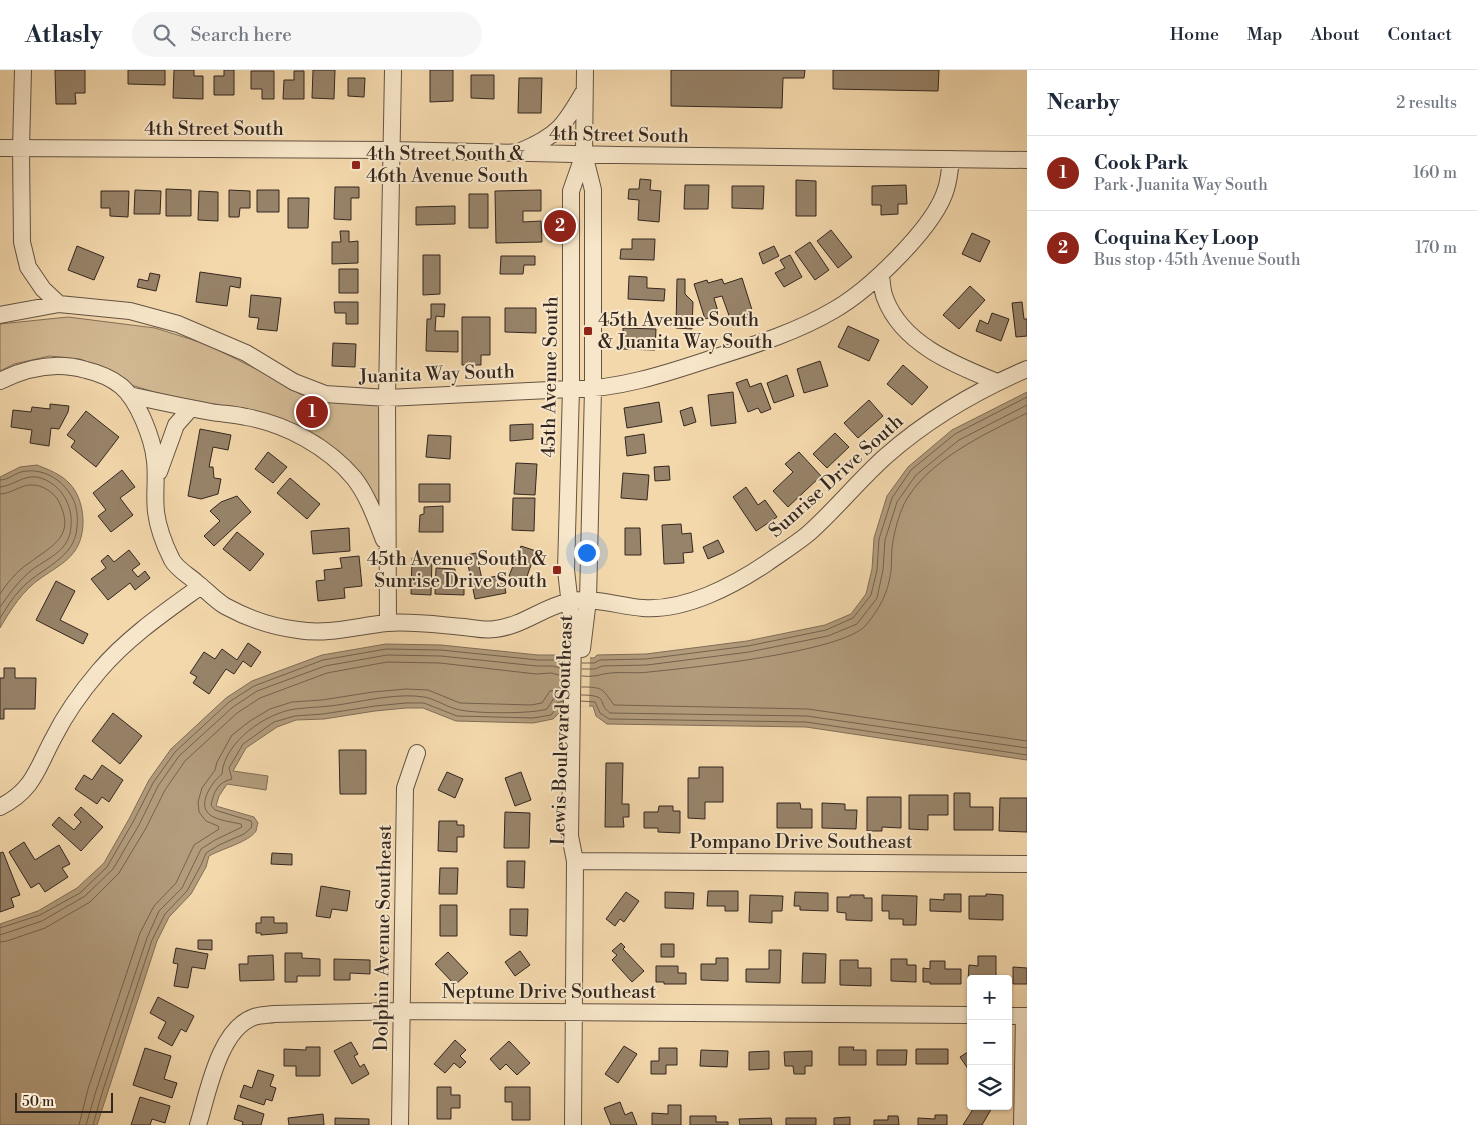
<!DOCTYPE html>
<meta charset="utf-8">
<style>
body{margin:0;font-family:"Libre Bodoni",serif;background:#f6f6f7;color:#1f2937}
.controls{position:absolute;right:15px;bottom:15px;display:grid;overflow:hidden;border-radius:5px;box-shadow:0 1px 4px #0004}
.controls button{width:45px;height:45px;display:grid;place-items:center;padding:0;border:0;border-bottom:1px solid #e0e1e3;background:#fff;color:#1f2937;font:25px sans-serif}
.scale{position:absolute;left:15px;bottom:12px;width:98px;box-sizing:border-box;padding-left:5px;border:2px solid #342720;border-top:0;font-size:14px;line-height:18px;white-space:nowrap;color:#342720;-webkit-text-stroke:4px #f7e6c9;paint-order:stroke}
.you{position:absolute;left:586px;top:482px;width:18px;height:18px;margin:-12px;border:4px solid #fff;border-radius:50%;background:#1a73e8;box-shadow:0 0 0 8px #1a73e833}
.badge{display:grid;place-items:center;width:32px;height:32px;border-radius:50%;background:#8f2418;color:#fff;font-size:16px;font-weight:700}
.pin{position:absolute;translate:-50% -50%;border:2px solid #fff;box-shadow:0 1px 5px #0006}
.list{margin:0;padding:0;list-style:none}
h2{display:flex;justify-content:space-between;align-items:center;height:65px;margin:0;padding:0 20px;font-size:21px}
h2 small{font-size:16px;font-weight:400;color:#747a83}
.list li{display:grid;grid-template-columns:32px 1fr auto;gap:15px;align-items:center;box-sizing:border-box;height:75px;padding:0 20px;border-top:1px solid #e0e1e3}
.list b{display:block;font-size:19px;white-space:nowrap}
.list p{margin:0;font-size:16px;white-space:nowrap;color:#747a83}
.list em{font-size:16px;font-style:normal;color:#747a83}
.icon{flex:none;width:28px;height:28px;fill:none;stroke:currentColor;stroke-width:2;stroke-linecap:round;stroke-linejoin:round}
.map{position:relative;flex:none;width:1027px;height:1055px;overflow:hidden}
header{display:flex;align-items:center;gap:30px;box-sizing:border-box;height:70px;padding:0 25px;background:#fff;border-bottom:1px solid #e0e1e3}
header strong{font-size:24px}
nav{display:flex;gap:28px;margin-inline-start:auto;font-size:18px}
.search{width:350px;height:45px;background:#f6f6f7;display:flex;align-items:center;gap:12px;box-sizing:border-box;padding:0 18px;border-radius:28px;color:#747a83;font-size:19px}
main{display:flex}
aside{flex:1;background:#fff}
.map>svg:first-child{display:block}
.green{fill:#d3ba94;stroke:#84705a}
.water{fill:#b29c7c;stroke:#806d57}
.pier{fill:#f3d8ac}
.lines{fill:none;stroke-linecap:round;stroke-linejoin:round}
.shore{stroke:#73624e;stroke-width:1}
.building{fill:#978369;stroke:#342720}
.minor-casing{stroke:#645343;stroke-width:18}
.minor{stroke:#f7e6c9;stroke-width:16}
.poi-dot{fill:#8f2418;stroke:#f7e6c9;stroke-width:2}
.labels{text-anchor:middle;dominant-baseline:central;stroke-width:4;stroke-linejoin:round;paint-order:stroke}
.street-label{font-size:19px;fill:#342720;stroke:#f7e6c9}
.poi-label{font-size:19px;fill:#342720;stroke:#f7e6c9;text-anchor:start}
</style>
<header>
<strong>Atlasly</strong>
<div class="search"><svg class="icon" aria-label="search" viewBox="0 0 24 24"><circle cx="10" cy="10" r="6"/><path d="M15 15l6 6"/></svg>Search here</div>
<nav><a>Home</a><a>Map</a><a>About</a><a>Contact</a></nav>
</header>
<main>
<div class="map">
<svg width="1027" height="1055" viewBox="0 0 1027 1055">
<rect width="100%" height="100%" fill="#f3d8ac"/>
<filter id="stains"><feTurbulence type="fractalNoise" baseFrequency=".004" numOctaves="4"/><feColorMatrix values="0 0 0 0 .2 0 0 0 0 .09 0 0 0 0 .02 0 0 0 .5 -.17"/></filter>
<radialGradient id="worn" r=".72"><stop offset=".6" stop-color="#630" stop-opacity="0"/><stop offset="1" stop-color="#630" stop-opacity=".3"/></radialGradient>
<path class="green" d="M68,247L155,258L206,274L256,299L300,324L324,332L381,335L379,433L343,388L320,367L288,353L154,322L131,315L108,300L80,289L50,286L14,294L0,301V254Z"/>
<path class="water" d="M1027,322V690L806,657L607,654L596,646L593,636H561V641L553,649L533,653L456,651L423,638H406L375,641L324,649L296,650L277,657L246,678L233,701L268,706L266,720L227,714L219,726L216,736L254,747L258,753C257,755 257,758 256,761C249,772 221,779 209,786L206,797L191,824L169,847L157,871L97,1055H0V854L38,841L77,818L104,793L129,749L149,710L171,679L226,628L252,611L322,585L386,574L441,575L538,585H557L561,587L594,588L597,585L646,584L747,571L825,555L851,544L866,524L872,499L874,468L887,426L908,397L952,360Z
M37,395C49,400 61,404 70,414C85,430 88,464 74,482C66,493 52,500 41,508C23,520 11,539 0,558V407L20,397Z"/>
<path class="pier" d="M565,587H590L589,637L565,636Z"/>
<g class="lines">
<path class="shore" d="M0,410C8,410 14,404 21,402C42,397 62,409 72,427C77,436 78,447 77,457C75,490 39,498 20,520C12,528 6,539 0,548
M0,417C13,416 23,405 37,407C50,410 60,418 66,430C70,438 72,447 71,456C70,480 50,487 33,499C19,510 10,523 0,537
M0,424C12,424 21,414 33,415C42,415 53,422 58,430C77,466 53,475 29,493C17,501 8,512 0,524
M582,593H594L600,590L646,589L748,576L826,560L853,548L871,525L877,500L879,469L892,428L911,400L955,364L1027,327
M582,599H595L602,596L647,595L749,582L828,566L857,554L877,528L883,500L885,470L897,432L916,405L959,370L1027,335
M582,606C590,607 596,606 604,604C618,601 635,604 649,602C689,598 844,582 866,555C880,538 888,523 891,501C892,491 891,480 893,471C895,459 899,445 904,434C927,390 985,364 1027,343
M582,617C604,617 602,619 614,635L808,639L1027,671
M581,625C611,625 596,633 610,643L807,646L1027,678
M581,631L595,632L600,643L609,649L806,652L1027,685
M0,858L40,845L80,823L107,797L133,752L153,713L175,682L229,632L254,616L323,590L386,579L441,580L538,590H555L563,593
M0,865L42,851L85,826L113,799L139,755L158,716L179,686L233,637L257,621L325,596L387,585L441,586L537,596H553L563,599
M0,872L7,871L45,858L90,832L119,803L146,758L165,720L185,691L237,643L260,628L327,603L387,592L440,593L536,604L551,603L563,606
M79,1055L88,1019L140,863L154,836L176,813L194,775L219,759L218,756L206,751L199,742L198,732L202,718L215,700L217,692L232,665L250,651L270,639L292,632L322,630L373,622L406,619L428,620L460,633L531,635L542,633L550,621L563,617
M86,1055L96,1021L147,868L159,841L182,818L201,779L215,770L242,757L241,754C231,752 217,750 210,745C196,734 213,711 222,704C224,672 266,643 295,639C311,637 328,637 344,634C368,630 400,623 424,627C435,629 445,636 456,639C472,644 532,644 547,639L554,628L563,625
M93,1055L102,1023L152,870L165,844L187,821L201,795L206,783L219,775L244,764L251,758L252,754L251,751L215,740L211,735C214,721 218,712 232,709L229,698L243,674L274,652L295,646L323,644L375,636L406,633H424L457,646L533,648L551,645L555,640L557,633L563,631"/>
</g>
<path class="building" d="M55,0H85V23H75L76,34H56Z
M128,0H165V15L128,14Z
M174,0H194V6H203V29L173,28Z
M224,0H234V25H214V6H224Z
M313,0H335L334,29L312,28Z
M430,0H453V31L430,32Z
M671,0H805L804,8H783L782,38L671,36Z
M833,0H939L938,21L833,19Z
M251,1H274V29H262V19H251Z
M294,1H304V29H283L284,10H294Z
M471,5H494V29L471,28Z
M348,8H365L364,27L348,26Z
M519,8H542L541,43H518Z
M640,109L651,110L650,120L661,121L659,152L638,150L639,130L628,129L629,119H639Z
M796,110L816,111V146H796Z
M685,115H709L708,139H684Z
M906,115L907,134H898V144L881,145V135H872V116Z
M732,116H764L763,139L732,138Z
M335,117H359V128H351V150L334,149Z
M166,119L191,120V146H166Z
M135,120L161,121L160,144H134Z
M229,120L250,121V138H240L239,147H229Z
M257,120H279V142H257Z
M541,120V141H523V152L541,151L542,172L496,173L495,121Z
M101,121H129L128,147L110,146V138H101Z
M199,121L218,122V151L198,150Z
M469,124H488V158H469Z
M288,128H309L308,158H288Z
M455,136V154L416,155V137Z
M831,160L852,187L838,198L817,171Z
M340,161H349V172L358,171V193L332,194V172H341Z
M972,163L990,171L980,192L962,184Z
M632,169H655L654,190L620,189L621,179H632Z
M810,172L829,200L815,210L795,182Z
M77,176L104,187L94,210L68,200Z
M774,176L779,186L763,194L759,183Z
M423,185H440V224L423,225Z
M790,185L802,207L784,217L775,203L785,198L780,190Z
M501,186H535V195H524L523,204H500Z
M339,199H358V223H339Z
M200,202L241,208L240,218L230,216L227,236L196,232Z
M150,203L160,205L156,221L137,217L139,209L148,211Z
M629,206L647,207V218L665,219L664,231L628,229Z
M742,208L753,243L731,251L722,226L714,228L719,245L705,249L694,214L707,210L708,213L722,209L724,214Z
M677,209H685V224L693,232L692,259L676,258Z
M970,216L985,230L959,259L943,245Z
M251,225L281,228L277,261L257,259L259,248L249,247Z
M334,232H358V254H346V243H335Z
M1022,232L1024,249H1027V266L1016,267L1012,233Z
M431,234H445L444,247L436,246L435,261H458V282L426,281L427,249H431Z
M505,238H536V263L505,262Z
M992,243L1009,249L1001,271L976,261L980,250L988,254Z
M462,247H490V285H481V295H462Z
M848,256L879,270L869,291L838,277Z
M623,258L656,259L655,280L623,279Z
M333,273L356,274L355,297L332,296Z
M820,291L828,316L804,323L797,299Z
M903,295L928,317L912,335L887,314Z
M787,305L794,326L774,333L767,313Z
M747,309L750,317L761,313L771,339L761,343L758,338L748,342L736,313Z
M733,322L736,353L711,356L708,325Z
M869,330L883,346L858,368L844,353Z
M659,332L662,352L627,358L624,338Z
M50,334L69,336L68,342L59,359L51,358L49,376L30,373L32,360L11,357L13,340L31,342L32,337L50,339Z
M692,337L696,352L684,356L680,341Z
M86,341L119,367L96,397L71,377L75,371L67,365Z
M533,354V369L510,371V355Z
M200,359L231,365L228,380L213,377L209,397H213L214,408L221,409L218,424L201,429L188,426Z
M835,363L849,377L827,398L813,384Z
M644,364L646,383L627,386L625,367Z
M428,365L451,366L450,389L426,387Z
M268,382L287,397L273,413L255,399Z
M799,382L821,406L788,437L773,421L793,402L785,394Z
M516,393L537,394L535,425L514,424Z
M669,396L670,410L655,411L654,397Z
M122,400L135,417L120,428L133,445L111,462L98,446L106,440L93,423Z
M623,403L649,405L647,430L621,428Z
M290,408L320,434L307,449L277,423Z
M419,414H450V432H419Z
M746,417L758,435L765,430L777,447L756,461L733,427Z
M237,426L251,442L214,476L204,466L220,451L210,441L221,432Z
M513,428H535L534,461L512,460Z
M443,436V462H419L420,445L424,444V437Z
M681,454L682,464L691,463L693,482L683,483L684,493L664,494L662,455Z
M349,458L350,481L313,484L311,461Z
M625,458H640L641,485H625Z
M237,462L264,484L250,501L223,479Z
M718,470L724,482L708,489L703,477Z
M521,476L536,481L525,512L509,506Z
M129,480L140,494L132,500L138,507L145,501L150,508L135,520L130,513L108,530L91,509L106,498L101,491L108,485L114,492Z
M476,483L482,509L502,505L506,523L475,529L466,485Z
M359,486L362,516L344,518L345,528L318,531L316,511L325,510L324,500L342,498L340,488Z
M412,488L432,489L431,525L411,524Z
M436,498L455,499V507H464V525L435,524Z
M56,511L75,521L60,550L88,564L83,574L36,550Z
M248,573L261,582L251,597L243,591L234,604L226,599L209,624L193,613L197,607L190,603L204,582L215,589L222,579L237,590Z
M4,598H15V608H36L35,639H4V649H0V608H4Z
M113,643L142,666L120,694L92,671Z
M339,680H366V724H340Z
M606,693H623L622,734H629V747H623L624,757H605Z
M102,695L123,710L109,732L102,727L97,734L75,719L84,705L92,710Z
M699,697H723V732H705V749L688,748V708H699Z
M447,702L463,709L455,728L438,720Z
M521,702L531,730L515,736L505,708Z
M954,723H970V737H993V760H954Z
M909,725H948V745H928V760L909,759Z
M867,727H901V758L882,757V761H867Z
M1000,728H1027V762L999,761Z
M777,733H800L801,739H812V758H777Z
M822,733L845,734V740H857L856,759L822,758Z
M659,736H673V741H680V763L658,762V758H644V742H658Z
M81,737L103,757L81,781L52,755L59,747L74,760L81,752L74,745Z
M505,742L530,743L529,778H504Z
M439,751H457V755H464V767H457V782L438,781Z
M24,772L35,790L59,775L70,794L62,798L68,807L45,822L39,813L31,818L9,782Z
M3,782L20,825L11,828L14,837L0,842V783Z
M272,783L292,784V795L271,794Z
M507,791H525L524,818L507,817Z
M440,798H458L457,824H439Z
M321,816L350,821L347,841L332,839L330,848L316,846Z
M708,821H738V841H725V836H707Z
M626,822L639,831L624,852L620,849L615,856L606,849Z
M665,822L694,823L693,839L665,838Z
M795,822L828,823V841L800,840V836H794Z
M944,824H961V842L930,841V829L944,830Z
M986,824L1003,825V850L969,849V826H986Z
M750,825L783,826L782,841H772V853L749,852Z
M850,825H864V828H872V851L846,850V843L837,842V827H850Z
M882,825L917,826L916,855H903V849H889V841H882Z
M440,835H457V866H440Z
M510,839H528L527,866L510,865Z
M261,847H274V853H287V863L261,865V863H256V853H261Z
M198,870H212V880L198,879Z
M621,873L625,877L623,879L644,901L632,912L612,890L617,885L612,881Z
M661,874H674V887H661Z
M176,878L208,884L205,899L192,897L188,918L174,916L178,894L173,893Z
M769,880H781L780,913L746,912V899H769Z
M520,881L530,895L515,906L505,892Z
M448,882L468,903L455,915L435,894Z
M285,883H302V888L320,889V906H297V912H285Z
M803,883L826,884L825,913H802Z
M273,885L274,910L240,911L239,894H248V886Z
M978,886H996V909H971V911H968L969,895L978,896Z
M716,888H728V911L701,910V894H716Z
M334,889L370,890V904L350,903V910H334Z
M891,889H907V895H916V912L891,911Z
M840,890H858V898H871V916L840,915Z
M930,891H945V899H961V914H930V912H923V898L930,899Z
M656,896H678V903H686V914H664V912H656Z
M1013,897L1027,898V914H1013Z
M158,927L194,946L186,962L181,959L172,976L158,968L166,952L150,943Z
M455,970L466,980L460,986L466,992L460,998L454,993L445,1003L434,994Z
M509,971L530,993L517,1005L506,994L500,1000L490,989Z
M351,972L358,984L354,986L360,997L364,994L369,1004L352,1014L334,981Z
M624,976L637,984L618,1013L605,1004Z
M306,977H320V1006H296V996H284V979L306,980Z
M839,977H854L853,980H866V995H839Z
M145,978L171,986L164,1009L177,1013L172,1028L133,1015Z
M659,978H677V995H666V1004H651V991H659Z
M916,979H948V994H916Z
M701,980L728,981L727,997L700,996Z
M877,980H907L906,995H877Z
M971,980V1003L960,987Z
M769,981V999L749,1000V982Z
M812,981V996H805V1004H794L793,996H785L784,982Z
M258,1000L274,1005L270,1016L276,1018L272,1031L266,1029L264,1035L240,1027L244,1015L252,1018Z
M437,1017H451V1025H460V1038H451V1049H437Z
M505,1017H530V1050H512V1032H505Z
M140,1027L170,1036L165,1053L152,1049L150,1055H131Z
M620,1032L625,1045L632,1042L637,1055H611L604,1038Z
M238,1035L264,1044L261,1055H242L243,1052L234,1049Z
M668,1035H681V1055H652V1043L668,1044Z
M975,1036H993L982,1055H963Z
M323,1044L324,1055H289L288,1048Z
M935,1045H947V1055H918V1048L935,1049Z
M690,1046H716V1052H728V1055H690Z
M888,1046H898L899,1055H874V1050H888Z
M850,1047V1055H834V1048Z
M335,1048L369,1049V1055H335Z
M771,1048L772,1055H740L739,1049Z
M786,1048H816V1055H786Z"/>
<g class="lines">
<defs>
<path id="minor" d="M23,0L21,79L22,172L28,197L43,219L59,234
M0,78L391,80L617,85L1027,90
M521,81C557,66 564,56 583,23
M881,205C882,212 882,221 885,228C902,274 955,295 997,312
M0,245L59,234L130,241L178,254L246,283L294,312L325,324L387,328L571,319C615,320 665,304 707,290C751,276 795,263 834,240C869,220 935,157 946,119C949,110 950,99 951,89
M0,311C28,297 56,291 86,300C99,303 111,308 121,316C138,330 153,369 155,391C157,408 154,425 156,442C158,458 165,476 172,490C177,499 188,505 196,512C205,519 215,530 225,536C247,548 273,557 298,560C328,565 357,556 387,553C412,551 439,555 464,557C474,558 485,561 495,559C522,556 542,538 567,532C592,526 618,536 643,538C685,541 733,516 767,493C781,483 796,474 809,463C836,439 859,410 886,386C928,349 976,321 1027,299
M129,325C156,331 184,337 211,342C223,344 234,344 246,347C286,354 328,377 354,408C368,426 376,449 384,470
M159,402L176,355L191,338
M388,553L387,328L393,0
M582,579L588,530L593,319V120L584,84L585,0
M0,737C34,720 37,698 54,667C66,643 82,621 99,601C128,567 165,542 201,516
M575,791L1027,794
M1008,946H1027
M198,1055C208,1023 219,959 254,947C260,945 267,945 274,944L402,941L971,945
M400,1055L405,718L417,683
M573,1055L575,791L570,766L573,562L566,500L571,319V121L584,84
M1022,1055L1024,946"/>
</defs>
<use href="#minor" class="minor-casing"/>
<use href="#minor" class="minor"/>
</g>
<g class="poi-dot">
<rect x="351" y="90" width="10" height="10" rx="2.5"/>
<rect x="583" y="256" width="10" height="10" rx="2.5"/>
<rect x="552" y="495" width="10" height="10" rx="2.5"/>
</g>
<g class="labels">
<g class="street-label">
<text x="214" y="59">4th Street South</text>
<text transform="translate(619 65) rotate(1)">4th Street South</text>
<text transform="translate(437 304) rotate(-2)">Juanita Way South</text>
<text transform="translate(550 307) rotate(-89)">45th Avenue South</text>
<text transform="translate(836 406) rotate(-42)">Sunrise Drive South</text>
<text transform="translate(562 660) rotate(-88)">Lewis Boulevard Southeast</text>
<text x="801" y="772">Pompano Drive Southeast</text>
<text transform="translate(383 868) rotate(-89)">Dolphin Avenue Southeast</text>
<text x="549" y="922">Neptune Drive Southeast</text>
</g>
<g class="poi-label">
<text x="366" y="84">4th Street South &amp;<tspan x="366" dy="22">46th Avenue South</tspan></text>
<text x="598" y="250">45th Avenue South<tspan x="598" dy="22">&amp; Juanita Way South</tspan></text>
<text x="547" y="489" text-anchor="end">45th Avenue South &amp;<tspan x="547" dy="22">Sunrise Drive South</tspan></text>
</g>
</g>
<rect width="100%" height="100%" filter="url(#stains)"/>
<rect width="100%" height="100%" fill="url(#worn)"/>
</svg>
<div class="controls">
<button>+</button>
<button>−</button>
<button><svg class="icon" aria-label="layers" viewBox="0 0 24 24"><path d="M12 4l9 5-9 5-9-5zM3 14l9 5 9-5"/></svg></button>
</div>
<div class="scale">50 m</div>
<div class="you"></div>
<div class="pin badge" style="left:312px;top:342px">1</div>
<div class="pin badge" style="left:560px;top:156px">2</div>
</div>
<aside>
<h2>Nearby<small>2 results</small></h2>
<ul class="list">
<li><span class="badge">1</span><div><b>Cook Park</b><p>Park · Juanita Way South</p></div><em>160 m</em></li>
<li><span class="badge">2</span><div><b>Coquina Key Loop</b><p>Bus stop · 45th Avenue South</p></div><em>170 m</em></li>
</ul>
</aside>
</main>
